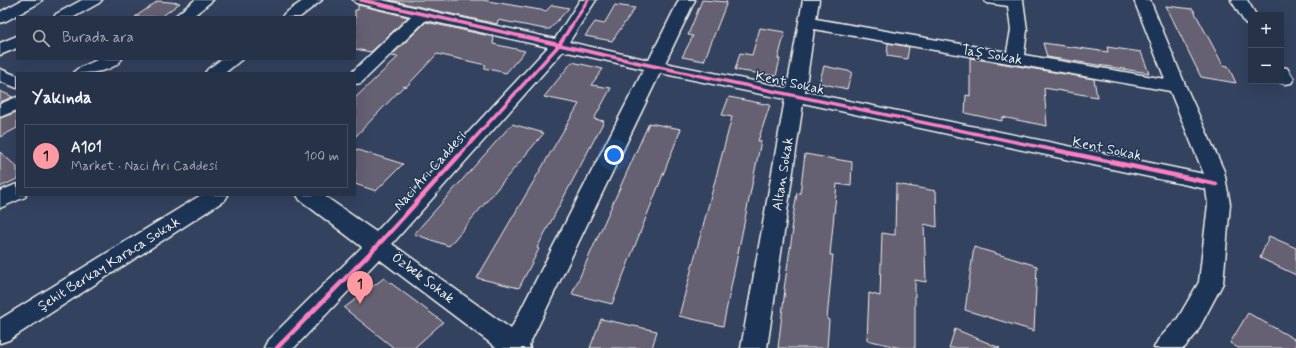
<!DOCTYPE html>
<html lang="tr">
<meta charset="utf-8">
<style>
body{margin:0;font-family:Mynerve,sans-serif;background:#323e52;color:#f1f3f6}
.controls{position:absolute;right:12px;top:12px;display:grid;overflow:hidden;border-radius:0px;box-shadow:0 4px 16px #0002}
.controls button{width:36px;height:36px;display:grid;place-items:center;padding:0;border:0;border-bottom:1px solid #424d60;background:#263247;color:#f1f3f6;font:20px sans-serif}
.you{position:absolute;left:614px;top:155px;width:14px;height:14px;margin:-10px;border:3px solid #fff;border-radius:50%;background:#1a73e8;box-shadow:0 0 0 6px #1a73e833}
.badge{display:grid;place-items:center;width:26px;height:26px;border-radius:50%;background:#ff9aa2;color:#111;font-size:13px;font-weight:700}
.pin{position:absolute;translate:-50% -33px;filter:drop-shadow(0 1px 2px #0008)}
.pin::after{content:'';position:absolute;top:21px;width:14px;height:12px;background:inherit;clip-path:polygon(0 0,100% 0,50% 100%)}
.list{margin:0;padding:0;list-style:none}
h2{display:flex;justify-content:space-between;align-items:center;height:52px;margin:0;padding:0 16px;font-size:17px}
h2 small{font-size:13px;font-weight:400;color:#a4aab4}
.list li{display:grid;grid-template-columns:26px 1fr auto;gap:12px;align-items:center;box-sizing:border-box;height:64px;margin:0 8px 8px;padding:0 8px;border:1px solid #424d60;border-radius:0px}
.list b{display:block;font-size:15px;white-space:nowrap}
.list p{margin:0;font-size:13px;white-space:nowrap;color:#a4aab4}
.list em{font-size:13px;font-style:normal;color:#a4aab4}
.icon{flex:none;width:22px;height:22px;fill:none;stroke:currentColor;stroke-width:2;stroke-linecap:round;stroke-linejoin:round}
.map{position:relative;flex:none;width:1296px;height:348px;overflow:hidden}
.search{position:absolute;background:#263247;box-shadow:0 4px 16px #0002;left:16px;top:16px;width:340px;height:44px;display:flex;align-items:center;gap:10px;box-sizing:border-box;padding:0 14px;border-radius:0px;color:#a4aab4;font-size:15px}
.panel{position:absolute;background:#263247;box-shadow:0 4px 16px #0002;left:16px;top:72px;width:340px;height:124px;border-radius:0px}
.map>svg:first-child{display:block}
.building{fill:#656172;stroke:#f4f1e8}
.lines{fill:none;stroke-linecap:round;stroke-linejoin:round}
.minor-casing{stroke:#f4f1e8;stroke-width:3}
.minor{fill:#1d3557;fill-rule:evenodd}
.cycleway-far1-casing{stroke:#1d3557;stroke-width:5.5}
.cycleway-casing{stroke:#1d3557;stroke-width:7}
.cycleway-far1{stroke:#ff80c0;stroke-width:3.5}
.cycleway{stroke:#ff80c0;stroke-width:4.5}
.labels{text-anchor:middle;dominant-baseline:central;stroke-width:3;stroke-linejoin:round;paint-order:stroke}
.street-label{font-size:14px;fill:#f4f1e8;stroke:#1d3557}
</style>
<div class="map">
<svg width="1296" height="348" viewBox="0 0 1296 348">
<rect width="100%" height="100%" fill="#33425f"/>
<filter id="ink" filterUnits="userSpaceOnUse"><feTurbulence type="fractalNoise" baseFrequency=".025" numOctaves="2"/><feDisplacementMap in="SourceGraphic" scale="8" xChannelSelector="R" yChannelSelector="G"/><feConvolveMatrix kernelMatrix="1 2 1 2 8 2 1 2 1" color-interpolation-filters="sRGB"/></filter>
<g filter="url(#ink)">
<path class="building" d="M389,0H482L546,11L552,5L569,8L550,29H545L498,20L497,24Z
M702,0L727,2L704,61L682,57L693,36L688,35Z
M158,1L180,3L161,17H135Z
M358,5L408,17L371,52L355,49V10H358Z
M615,5L635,8L612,41L585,36L595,22L604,24Z
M1166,6L1193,9L1223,65L1228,66L1236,83L1201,77Z
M426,22L494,37L493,44L525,51L506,73L484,68L486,65L437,54L406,87L404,86L355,137V98L398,57L391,56Z
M760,28L785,32L778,59H780L776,76L735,70L740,53L752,55Z
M888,43L909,47L907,59L887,56Z
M1043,43L1108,52L1107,47L1141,52L1149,73L1047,57Z
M970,58L1094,79L1097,97L1044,88L1047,126L1002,117V121L965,113L966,95L970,96Z
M572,62L603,69L591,85L611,88L594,119L604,121L537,248L539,249L519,288L477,278L579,104L544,97Z
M824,66L852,72L847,89L819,83Z
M0,91L13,97L0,102Z
M729,97L770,105L758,141H761L723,326L679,316L732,117L722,115Z
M17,112V128L0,137V118Z
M649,123L681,129L612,304L572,294Z
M512,124L544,133L449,246L414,234Z
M355,149L403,164L376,191L355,184Z
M0,152L17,167V179L0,187Z
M805,154L852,162L851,186L837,184L830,255H833L827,319L829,320L827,348H778L785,289H784L793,229H791L797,193L800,194Z
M896,184L936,191L937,227L924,224L926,282L915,280V348H901L867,340L869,293L880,296L882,233L895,235Z
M1269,236L1296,248V275L1260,258Z
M974,247L1037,266L1034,331L965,310Z
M384,278L443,322L414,348H394L344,308Z
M1248,313L1296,340V348H1238L1230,343Z
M601,319L657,331L652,348H590Z
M955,329L1000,348H949Z"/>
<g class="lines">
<defs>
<path id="minor" d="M22,0H42L39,3L6,21L0,23V12Z
M82,0H102L99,3L74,17H54L56,14Z
M195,0H213L192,17H174Z
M304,0H322L300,17H282L284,14Z
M353,0H382L555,39L580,0H596L569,42L649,60L679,0H695L665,63L787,88L803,0H819L816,19L1007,52L1011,30L1008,6L987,3L984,0H1023L1027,30L1024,55L1165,79L1134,0H1150L1186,87L1224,171L1230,204L1223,283L1196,334L1184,348H1154L1158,340L1178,318L1199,282L1208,204L1206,189L803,103L767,348H741L785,99L660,73L529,345L530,348H497L379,259L294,348H264L268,340L362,247L300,200L297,195H323L376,232L548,47L426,20L361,83L355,84V73H351L411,16L356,3ZM814,29L1170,91L1204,174L805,92ZM563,51L644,69L511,329L392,244Z
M1231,0H1247L1256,15H1251V25L1245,23Z
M17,36V48L0,55V43Z
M99,59H122C112,73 89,73 74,73L77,69Z
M222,59H242L225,73H205L208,69Z
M1281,67L1287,68L1294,79L1291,83L1285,84L1277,81H1281Z
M0,69L17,76V88L0,81Z
M17,97V110L0,117V104Z
M17,184V195H26L25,197L0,208V191Z
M201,195H228L225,200L9,340L0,343V319Z"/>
</defs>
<use href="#minor" class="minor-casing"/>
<use href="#minor" class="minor"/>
<defs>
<path id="cycleway-far1" d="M361,0L644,64L1059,151
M463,151L559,45L588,0"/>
<path id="cycleway" d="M1055,150L1216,184
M277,348L378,245L464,150"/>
</defs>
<use href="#cycleway-far1" class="cycleway-far1-casing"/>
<use href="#cycleway" class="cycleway-casing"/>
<use href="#cycleway-far1" class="cycleway-far1"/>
<use href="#cycleway" class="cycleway"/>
</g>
</g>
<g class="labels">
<g class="street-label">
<text transform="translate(992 55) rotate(10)">Taş Sokak</text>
<text transform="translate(790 83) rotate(12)">Kent Sokak</text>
<text transform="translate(1107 149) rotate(12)">Kent Sokak</text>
<text transform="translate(430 171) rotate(-48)">Naci Arı Caddesi</text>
<text transform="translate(783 174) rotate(-81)">Altan Sokak</text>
<text transform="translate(109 264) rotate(-32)">Şehit Berkay Karaca Sokak</text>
<text transform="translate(423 278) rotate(37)">Özbek Sokak</text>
</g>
</g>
</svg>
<div class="controls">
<button>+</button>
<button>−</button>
</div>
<div class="you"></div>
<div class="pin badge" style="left:360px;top:304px">1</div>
<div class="search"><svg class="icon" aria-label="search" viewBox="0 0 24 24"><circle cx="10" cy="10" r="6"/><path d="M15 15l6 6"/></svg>Burada ara</div>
<section class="panel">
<h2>Yakında<small></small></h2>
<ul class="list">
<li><span class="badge">1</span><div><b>A101</b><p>Market · Naci Arı Caddesi</p></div><em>100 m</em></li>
</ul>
</section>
</div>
